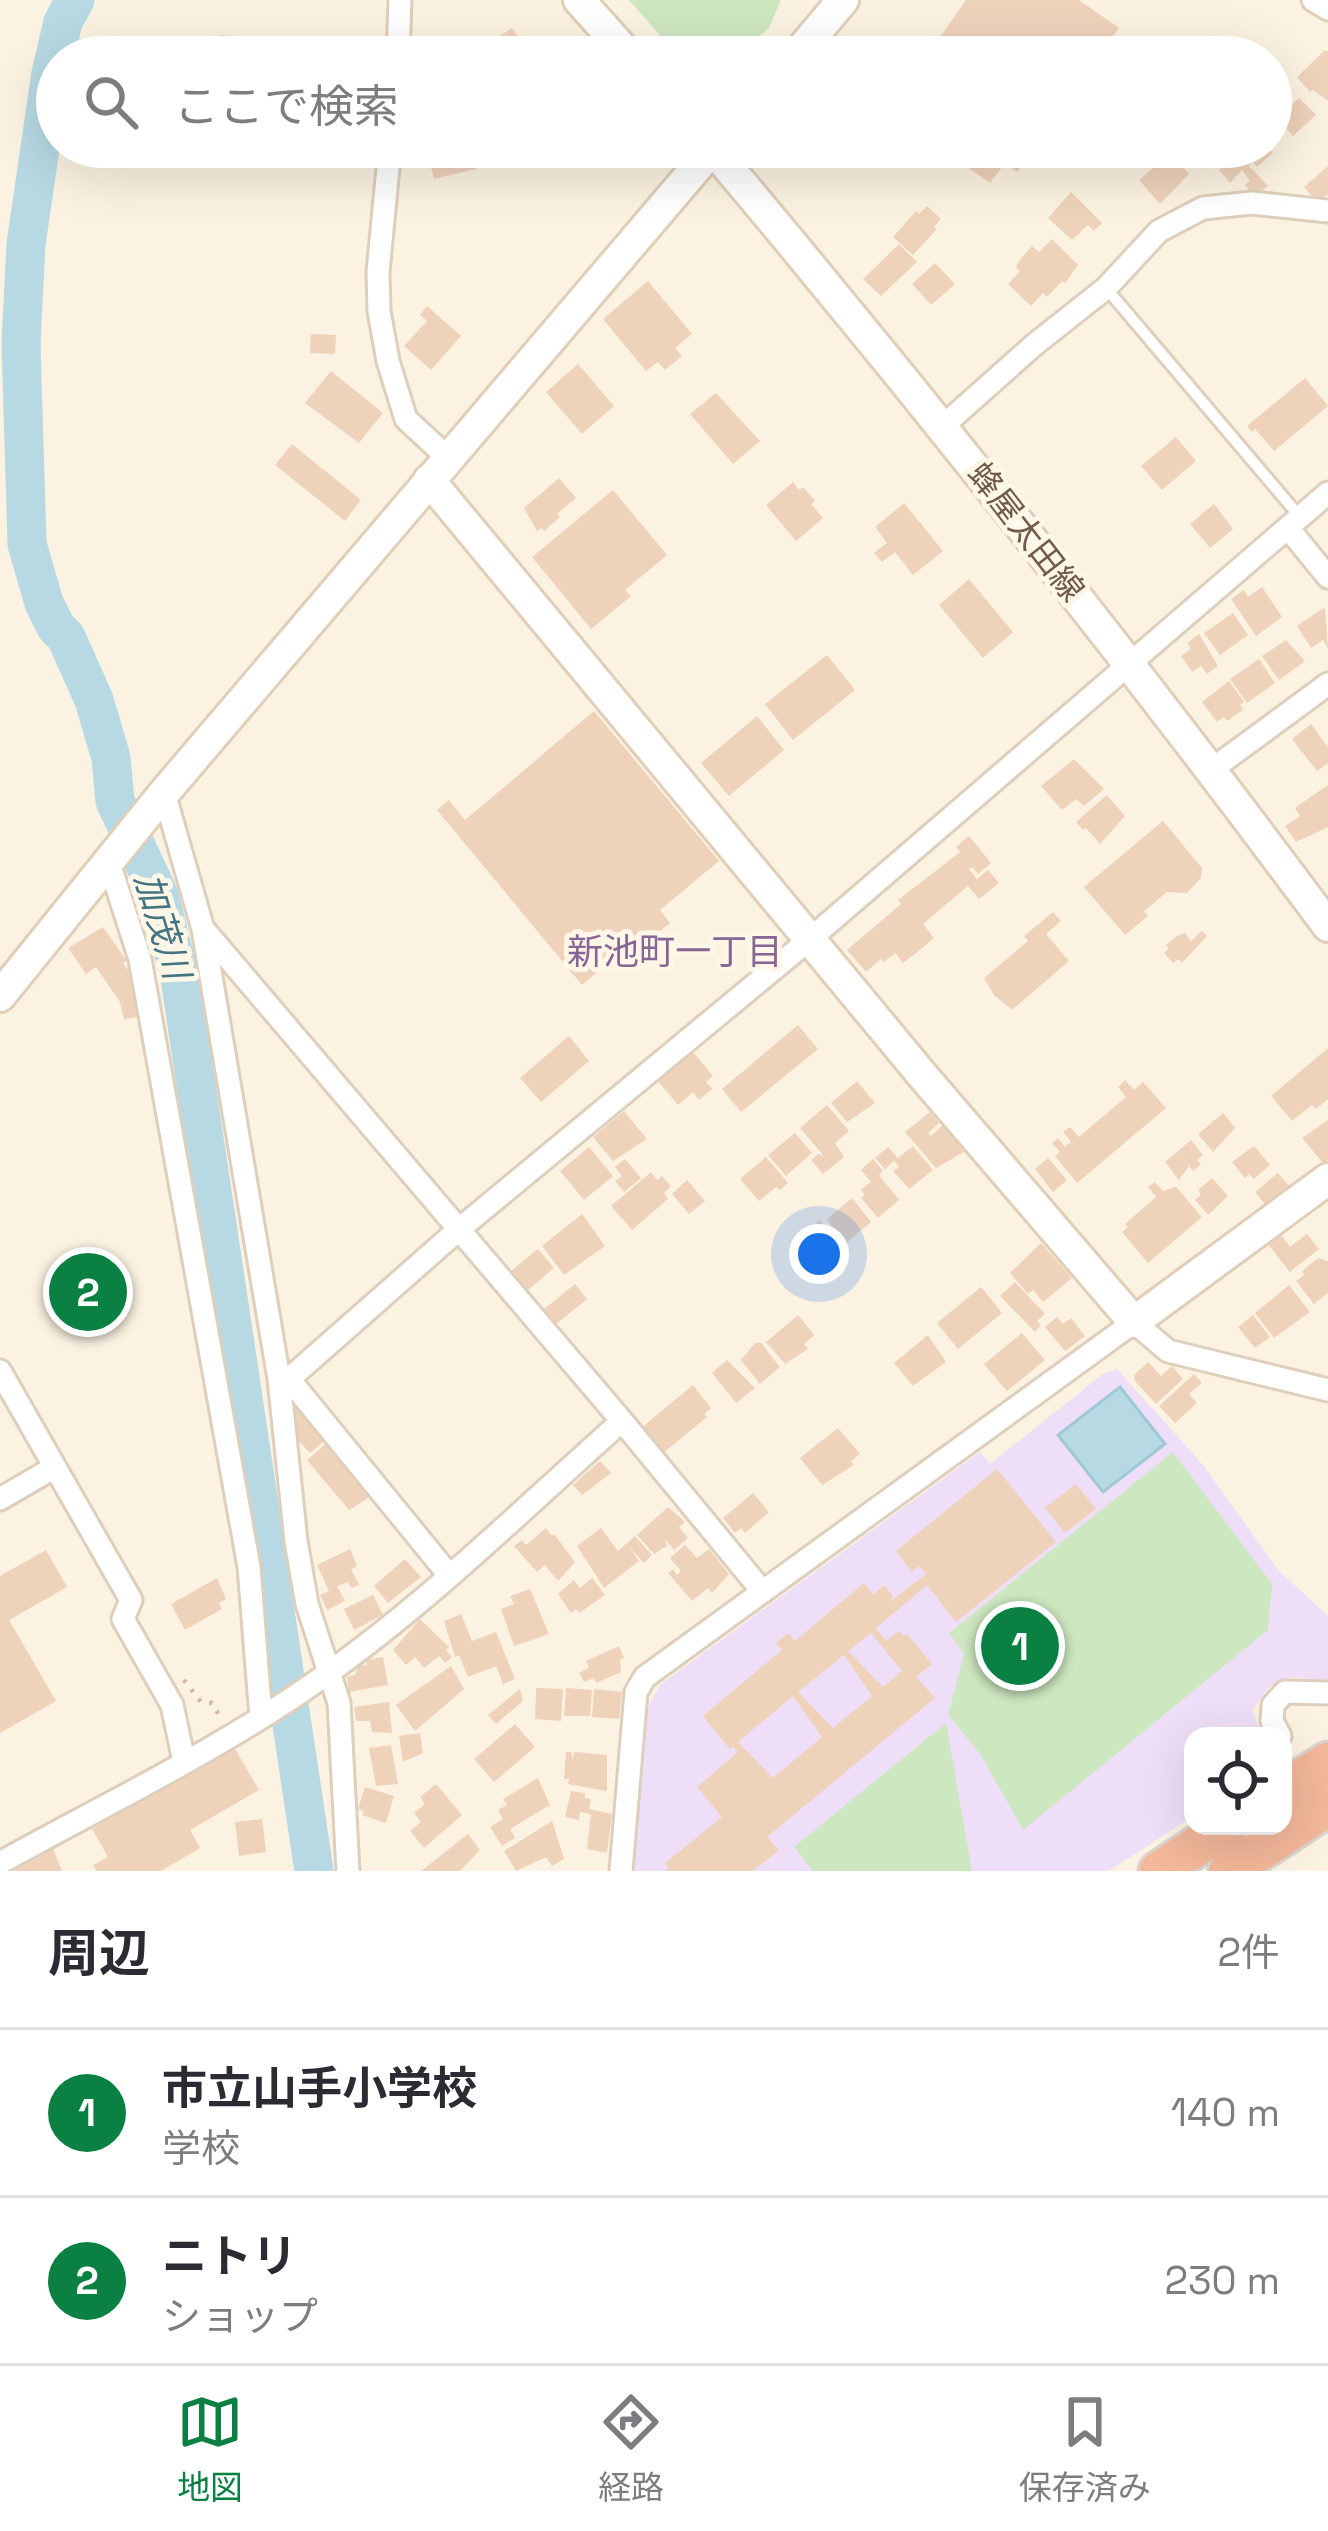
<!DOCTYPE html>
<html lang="ja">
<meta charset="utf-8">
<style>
body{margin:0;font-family:"Space Grotesk","Noto Sans JP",sans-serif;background:#f2f2f3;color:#2b2b33}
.controls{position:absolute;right:36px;bottom:36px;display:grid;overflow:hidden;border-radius:24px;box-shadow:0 12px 48px #0002}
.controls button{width:108px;height:108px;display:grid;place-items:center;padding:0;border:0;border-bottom:3px solid #e1e1e2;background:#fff;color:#2b2b33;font:60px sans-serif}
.you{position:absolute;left:819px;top:1254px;width:42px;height:42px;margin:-30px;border:9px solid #fff;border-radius:50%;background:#1a73e8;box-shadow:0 0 0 18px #1a73e833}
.badge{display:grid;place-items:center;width:78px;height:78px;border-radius:50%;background:#0b8043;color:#fff;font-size:39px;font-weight:700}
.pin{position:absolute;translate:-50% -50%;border:6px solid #fff;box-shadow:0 3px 12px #0006}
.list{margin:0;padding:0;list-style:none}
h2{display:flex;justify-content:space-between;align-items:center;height:156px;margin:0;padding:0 48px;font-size:51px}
h2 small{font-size:39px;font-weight:400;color:#7c7c81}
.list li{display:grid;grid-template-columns:78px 1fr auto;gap:36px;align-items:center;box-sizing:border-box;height:168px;padding:0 48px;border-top:3px solid #e1e1e2}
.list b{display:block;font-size:45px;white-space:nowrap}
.list p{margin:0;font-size:39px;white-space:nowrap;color:#7c7c81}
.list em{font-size:39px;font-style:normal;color:#7c7c81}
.icon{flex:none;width:66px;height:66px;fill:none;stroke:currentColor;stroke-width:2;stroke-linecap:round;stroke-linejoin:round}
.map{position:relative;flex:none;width:1328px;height:1871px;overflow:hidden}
.search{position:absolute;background:#fff;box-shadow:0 12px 48px #0002;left:36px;right:36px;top:36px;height:132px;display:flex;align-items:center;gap:30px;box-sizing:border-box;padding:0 42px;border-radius:66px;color:#7c7c81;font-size:45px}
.sheet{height:492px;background:#fff}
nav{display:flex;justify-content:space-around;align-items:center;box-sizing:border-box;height:168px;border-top:3px solid #e1e1e2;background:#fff;font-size:33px;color:#7c7c81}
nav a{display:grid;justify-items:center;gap:6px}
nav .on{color:#0b8043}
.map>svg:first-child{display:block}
.education{fill:#efdef7}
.green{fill:#cde7c0}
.water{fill:#b7d9e3;stroke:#9dc8d4;stroke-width:3}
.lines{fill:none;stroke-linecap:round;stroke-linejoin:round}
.river{stroke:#b7d9e3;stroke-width:39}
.building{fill:#efd2ba;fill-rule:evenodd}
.lane-casing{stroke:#decfbd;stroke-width:16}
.street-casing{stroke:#decfbd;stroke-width:27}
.secondary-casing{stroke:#e0ceb8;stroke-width:36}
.highway-casing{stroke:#dad4d0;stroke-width:45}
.path{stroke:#d3b69d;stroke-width:4.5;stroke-dasharray:3 9;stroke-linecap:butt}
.lane{stroke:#fff;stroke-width:10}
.street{stroke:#fff;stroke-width:21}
.secondary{stroke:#fff;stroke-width:30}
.highway{stroke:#f3b79a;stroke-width:39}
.labels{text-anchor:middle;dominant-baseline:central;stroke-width:10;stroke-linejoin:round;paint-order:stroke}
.street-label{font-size:33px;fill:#705a49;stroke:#fef6e6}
.water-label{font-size:36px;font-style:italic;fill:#447483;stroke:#fef6e6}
.neighbourhood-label{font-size:36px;fill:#876594;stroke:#fef6e6}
</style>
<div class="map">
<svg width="1328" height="1871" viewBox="0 0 1328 1871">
<rect width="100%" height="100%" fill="#fbf2e1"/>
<path class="education" d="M1117,1369L1203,1465L1278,1570L1328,1616V1682L1292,1677L1269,1687L1252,1711L1263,1736H1193V1816L1109,1871H631L644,1713L661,1684L980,1452L990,1464L1103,1374Z"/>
<path class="green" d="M629,0H781L769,28L734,57H679Z
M1173,1452L1272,1584L1268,1630L1023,1830L981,1755L948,1715L964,1654L949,1633Z
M946,1723L972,1871H813L794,1847Z"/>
<path class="water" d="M1120,1387L1165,1444L1103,1492L1058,1435Z"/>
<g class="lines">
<path class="river" d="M75,0L63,22L51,73L26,244L21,343L27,544L44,603L56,627L66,637L94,700L111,758L115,801L159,895L180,978L314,1871"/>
</g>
<path class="building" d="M966,0H1079L1119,28L1098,57H926Z
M512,28L532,57H468Z
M219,35L263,38L261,57H217Z
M316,36L376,40V57H352V51L315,47Z
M298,42L315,44V51L335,52V57H278L279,48L297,50Z
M1324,51H1328V101L1313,90L1310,92L1297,77Z
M1299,98L1316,115L1293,136L1277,118Z
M1271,135L1278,143L1270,150L1273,153L1257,167L1253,162L1249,166L1268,186L1255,196L1245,185L1250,181L1242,170L1230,183L1219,170L1233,162L1230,158L1238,151L1234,147H1271Z
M461,147H476V169L434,179L428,155Z
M939,147H1035L1017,172L1005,163L990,183Z
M1171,153L1189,174L1160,204L1139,180Z
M1328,166V195L1315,200L1304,187Z
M1071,192L1102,223L1094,231L1088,225L1072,240L1048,218Z
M927,206L941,219L934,227L937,229L913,255L893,237L916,211L919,214Z
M1052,239L1078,265L1065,283L1062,281L1047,297L1043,293L1031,306L1008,284L1020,271L1016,268L1018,262L1032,246L1039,252Z
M899,244L917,262L881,296L863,279Z
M935,263L955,284L931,305L912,284Z
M648,281L692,334L675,348L682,356L665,370L658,362L646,371L603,319Z
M427,306L461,336L431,370L404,346L427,321L420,315Z
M311,334L336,335L335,354L310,353Z
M578,364L614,406L582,434L546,392Z
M331,371L383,413L359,443L305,403Z
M1305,378L1328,406L1274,451L1255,429L1252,432L1247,426Z
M716,393L760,441L733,464L690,414Z
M1176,437L1196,461L1162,490L1141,466Z
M292,444L361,500L345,521L275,465Z
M559,478L576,498L557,514L560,517L544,531L541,528L537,531L524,508Z
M793,482L799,490L803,487L815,501L811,504L823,518L796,541L766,505Z
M613,490L667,555L625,590L631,596L591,629L532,557Z
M904,503L943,551L913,575L895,552L882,562L874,553L887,543L875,527Z
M1214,504L1233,529L1210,548L1190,524Z
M969,579L1013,632L983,658L939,605Z
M1262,587L1282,617L1256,636L1231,599L1244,590L1248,597Z
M1325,607L1328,649L1323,640L1311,648L1297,626Z
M1233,613L1248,635L1220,655L1204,633Z
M1199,634L1218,666L1207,674L1201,666L1192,672L1181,656L1191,649L1187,643Z
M1286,640L1305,661L1279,680L1262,656Z
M827,655L855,690L793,740L765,704Z
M1259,659L1275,683L1247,703L1230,679Z
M1229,681L1244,702L1240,705L1243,710L1227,721L1224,717L1217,722L1202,702Z
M594,711L719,861L660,910L670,923L633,954L627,947L582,985L437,810L449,800L465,820Z
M757,716L784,750L729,796L701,763Z
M1311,724L1328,747V763L1317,771L1292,739Z
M1074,759L1104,789L1084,806L1076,799L1062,810L1041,786Z
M1328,785V827L1296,842L1285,826L1300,816L1295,808Z
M1107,795L1125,816L1100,844L1086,828L1083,830L1076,822Z
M1163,821L1202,868L1201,878L1187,893L1167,892L1144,911L1148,916L1125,935L1084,887Z
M969,836L991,863L978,874L972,867L969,869L977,879L988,870L999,883L979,899L968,886L923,924L934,938L920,950L903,963L895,953L884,962L881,959L866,972L847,950L901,904L898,900L960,852L956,847Z
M1053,912L1061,921L1046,934L1069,961L1012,1010L994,995L984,978L1028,941L1024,936Z
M103,927L127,961L123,963L131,974L141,1017L124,1019L120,1002L96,967L86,974L68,948Z
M1202,931L1207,936L1182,963L1179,959L1173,963L1164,953L1169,949L1166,945L1177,936L1185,933L1191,941Z
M798,1025L818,1049L741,1112L722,1089Z
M569,1036L589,1061L541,1102L520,1078Z
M1328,1048V1099L1316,1109L1312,1105L1292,1121L1271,1096Z
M693,1052L713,1076L706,1082L712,1089L699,1100L693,1092L678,1105L658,1081Z
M1125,1080L1134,1090L1143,1082L1166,1108L1077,1183L1055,1156L1060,1152L1052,1143L1058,1138L1065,1147L1071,1142L1063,1132L1070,1127L1079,1137L1126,1097L1118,1087Z
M857,1081L875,1103L847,1122L831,1103Z
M827,1105L849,1131L835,1143L844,1157L823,1174L811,1160L818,1154L824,1156L800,1128Z
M624,1111L647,1139L613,1161L593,1137Z
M930,1112L939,1123L928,1133L931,1136L944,1124L964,1152L936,1168L905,1132Z
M1223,1113L1235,1128L1213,1152L1198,1134Z
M1328,1120V1160L1323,1163L1302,1138Z
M795,1133L812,1153L786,1176L768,1155Z
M1191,1140L1203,1155L1197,1160L1201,1164L1193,1171L1189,1166L1179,1180L1165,1162Z
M913,1146L933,1170L909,1189L893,1171L899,1167L894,1161L885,1169L875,1158L888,1147L898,1158Z
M1254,1146L1270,1165L1254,1179L1249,1174L1245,1178L1232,1162Z
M589,1147L613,1176L584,1200L560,1171Z
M766,1157L788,1183L780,1190L776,1187L759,1201L740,1179Z
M1048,1158L1067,1180L1053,1192L1035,1169Z
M625,1159L641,1178L624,1192L615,1181L622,1176L615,1167Z
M873,1159L883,1171L879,1175L899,1200L878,1218L861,1198L865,1195L861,1190L871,1182L861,1170Z
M651,1172L657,1180L662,1176L671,1186L664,1193L668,1199L632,1230L611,1206Z
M1278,1173L1291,1188L1268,1208L1255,1192Z
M1212,1178L1228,1196L1208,1215L1195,1200L1201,1195L1198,1190Z
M687,1180L705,1201L689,1214L672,1194Z
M1155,1182L1163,1191L1176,1187L1202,1217L1148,1263L1122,1232L1128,1227L1125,1224L1156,1197L1148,1187Z
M852,1198L871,1222L844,1245L827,1219Z
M582,1214L605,1246L564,1275L542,1246Z
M820,1220L839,1244L830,1255L813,1266L800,1250L804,1247L798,1239Z
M1280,1233L1290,1247L1307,1234L1319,1249L1290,1272L1267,1243Z
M1041,1243L1072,1278L1043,1302L1033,1290L1028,1294L1010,1273Z
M538,1249L554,1268L527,1291L511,1271Z
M1318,1258L1328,1261V1293L1314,1304L1296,1281L1304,1275L1302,1271Z
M1015,1282L1045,1314L1037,1321L1041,1325L1035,1332L1000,1296Z
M575,1284L587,1299L555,1325L543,1310Z
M1289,1285L1310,1312L1274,1338L1255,1313Z
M981,1287L1002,1313L958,1349L937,1323Z
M798,1315L814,1335L804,1344L808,1349L785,1364L766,1342Z
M1253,1315L1270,1337L1255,1348L1238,1327Z
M1057,1317L1063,1324L1071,1318L1085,1336L1065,1351L1045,1327Z
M1022,1333L1045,1360L1007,1391L984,1364Z
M928,1335L946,1362L913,1386L894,1363Z
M755,1343H761L780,1367L760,1384L741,1360Z
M727,1360L755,1388L736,1403L712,1373Z
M1148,1362L1161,1376L1172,1366L1183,1379L1156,1404L1135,1381L1134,1375Z
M1194,1374L1202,1383L1189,1394L1197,1403L1175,1423L1159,1406Z
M693,1385L711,1408L704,1414L707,1417L663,1453L640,1429Z
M289,1392L328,1438L310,1453L300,1442L295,1447Z
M838,1428L860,1454L851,1461L854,1465L822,1485L800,1458Z
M330,1440L373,1495L349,1510L307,1460Z
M600,1461L611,1473L582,1495L573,1485Z
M997,1469L1056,1542L956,1622L927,1585L876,1628L886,1641L899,1631L903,1636L907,1634L932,1664L916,1677L935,1698L767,1837L779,1850L753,1871H666L669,1868L665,1863L722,1817L697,1787L738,1752L733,1746L730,1749L703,1716L782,1650L776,1643L788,1633L795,1641L864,1583L873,1595L884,1585L893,1596L891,1601L926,1574L919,1566L912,1572L896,1551ZM871,1633L902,1671L883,1687L848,1651ZM844,1655L872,1696L833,1728L798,1692ZM793,1696L822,1737L773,1778L738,1742Z
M1076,1484L1096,1509L1065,1533L1045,1508Z
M753,1493L769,1512L745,1533L741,1528L735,1533L723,1518Z
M668,1507L685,1522L679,1527L688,1538L674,1550L665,1539L667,1546L654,1554L637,1535Z
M546,1528L552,1536L554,1534L575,1562L558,1581L545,1565L537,1572L514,1546L522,1540L526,1545Z
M601,1528L618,1551L635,1536L652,1555L644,1563L630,1548L639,1561L604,1588L577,1546Z
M685,1545L697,1558L709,1549L729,1574L712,1593L708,1588L692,1601L668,1573L673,1569L677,1575L681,1571L670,1558Z
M350,1549L357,1566L351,1569L359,1585L351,1588L348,1582L337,1586L345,1601L327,1610L320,1595L329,1591L317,1565Z
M46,1550L67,1587L9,1620L56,1701L0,1733V1576Z
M405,1559L421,1577L388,1603L374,1586Z
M217,1578L226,1599L219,1603L222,1609L185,1630L171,1604Z
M592,1578L605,1595L579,1613L576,1609L571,1613L558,1594L574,1580L580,1588Z
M530,1589L549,1634L514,1646L501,1609L514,1604L510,1596Z
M373,1595L383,1615L354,1630L344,1609Z
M461,1614L472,1641L496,1632L515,1679L503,1684L496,1666L468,1677L459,1655L455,1657L444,1621Z
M420,1619L449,1647L446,1650L452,1657L445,1663L439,1656L424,1668L415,1657L406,1665L393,1650Z
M619,1646L624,1658L620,1660L621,1672L596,1683L594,1678L584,1682L579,1673L589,1668L586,1661Z
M383,1657L388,1685L349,1692L347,1677L355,1675L358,1666L367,1665L366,1660Z
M451,1666L464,1689L415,1731L396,1705Z
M536,1688L563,1689L561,1721L535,1719Z
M566,1688L592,1690L590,1716H564Z
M520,1689L523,1701L496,1724L488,1715Z
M594,1689L622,1692L619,1719L592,1717Z
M389,1702L392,1733L372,1732L370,1721H356L354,1707Z
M515,1724L535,1747L494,1782L474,1759Z
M420,1733L423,1753L403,1762L399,1736Z
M391,1745L398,1784L376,1786L369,1748Z
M234,1747L259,1790L190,1830L200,1848L161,1871H97L93,1865L108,1857L92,1829Z
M566,1752H571L573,1760L574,1752L607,1755V1791L568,1784L569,1779H564Z
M538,1778L550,1805L510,1829L515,1838L502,1846L490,1827L503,1819L498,1810L507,1805L503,1799Z
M436,1784L462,1815L424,1848L410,1831L421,1822L414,1813L425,1804L420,1797Z
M365,1787L394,1796L386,1823L362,1815L364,1811L358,1809Z
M571,1791L585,1793V1798L591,1799L589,1809L612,1814L607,1853L587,1849L591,1814L580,1812L579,1820L565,1817Z
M262,1819L266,1852L239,1856L235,1822Z
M552,1821L564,1859L552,1866L546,1857L516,1871L504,1851Z
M468,1834L480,1850L460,1871H421Z
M53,1849L62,1871H14Z"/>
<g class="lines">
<defs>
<path id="lane" d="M1106,288L1300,517"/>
<path id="street" d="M1313,0L1328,9
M398,57L400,0
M390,147L378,272L379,311L388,361L406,419L448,458
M943,426L1034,345L1106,288L1159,231L1203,208L1252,203L1328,211
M1288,528L1328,577
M1211,770L1328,684
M164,793L203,929L279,1379L296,1541L307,1604L339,1703L348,1871
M108,860L140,959L249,1567L261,1718
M206,932L622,1421L763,1592
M0,1371L131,1600L123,1619L172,1705L184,1761
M0,1499L55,1467
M449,1575L289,1379L457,1231L810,939L1328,493
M1280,1736L1272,1721L1273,1705L1285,1692L1328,1693
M0,1863C108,1803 223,1748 324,1676C430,1601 525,1507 622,1421
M621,1871L636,1692L645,1677L1134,1322L1168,1351L1328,1390"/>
<path id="secondary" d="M579,0L630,57
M795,57L843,0
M711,147C925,401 1130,660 1328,926
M429,480L923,1076L1134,1322L1328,1179
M0,996L164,793L714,147"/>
<path id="highway" d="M1283,1790L1328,1762
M1159,1871L1228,1826
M1229,1871L1328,1806"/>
</defs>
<use href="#lane" class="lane-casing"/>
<use href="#street" class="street-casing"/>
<use href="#secondary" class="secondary-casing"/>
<use href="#highway" class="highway-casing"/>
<path class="path" d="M184,1680L201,1702L212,1703L220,1717"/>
<use href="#lane" class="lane"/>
<use href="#street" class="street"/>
<use href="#secondary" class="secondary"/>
<use href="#highway" class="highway"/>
</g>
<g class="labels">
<g class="street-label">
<text transform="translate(1026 532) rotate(52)">蜂屋太田線</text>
</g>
<g class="water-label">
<text transform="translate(162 926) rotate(73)">加茂川</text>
</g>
<g class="neighbourhood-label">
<text x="675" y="952">新池町一丁目</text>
</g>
</g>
</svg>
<div class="controls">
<button><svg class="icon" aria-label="locate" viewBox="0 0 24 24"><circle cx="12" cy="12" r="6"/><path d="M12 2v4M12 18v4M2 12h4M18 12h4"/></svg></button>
</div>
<div class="you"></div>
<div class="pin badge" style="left:1020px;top:1646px">1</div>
<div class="pin badge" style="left:88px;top:1292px">2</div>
<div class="search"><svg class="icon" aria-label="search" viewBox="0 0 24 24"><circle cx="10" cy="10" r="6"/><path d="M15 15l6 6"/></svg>ここで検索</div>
</div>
<section class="sheet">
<h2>周辺<small>2件</small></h2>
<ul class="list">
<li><span class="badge">1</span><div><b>市立山手小学校</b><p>学校</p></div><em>140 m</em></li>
<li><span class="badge">2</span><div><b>ニトリ</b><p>ショップ</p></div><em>230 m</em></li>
</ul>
</section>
<nav>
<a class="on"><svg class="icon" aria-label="map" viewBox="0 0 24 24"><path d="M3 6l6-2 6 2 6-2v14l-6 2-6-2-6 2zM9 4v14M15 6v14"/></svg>地図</a>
<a><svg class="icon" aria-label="directions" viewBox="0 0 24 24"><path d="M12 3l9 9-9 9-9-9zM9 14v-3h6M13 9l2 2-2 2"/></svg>経路</a>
<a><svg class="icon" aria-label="saved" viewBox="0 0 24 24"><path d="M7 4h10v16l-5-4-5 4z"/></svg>保存済み</a>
</nav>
